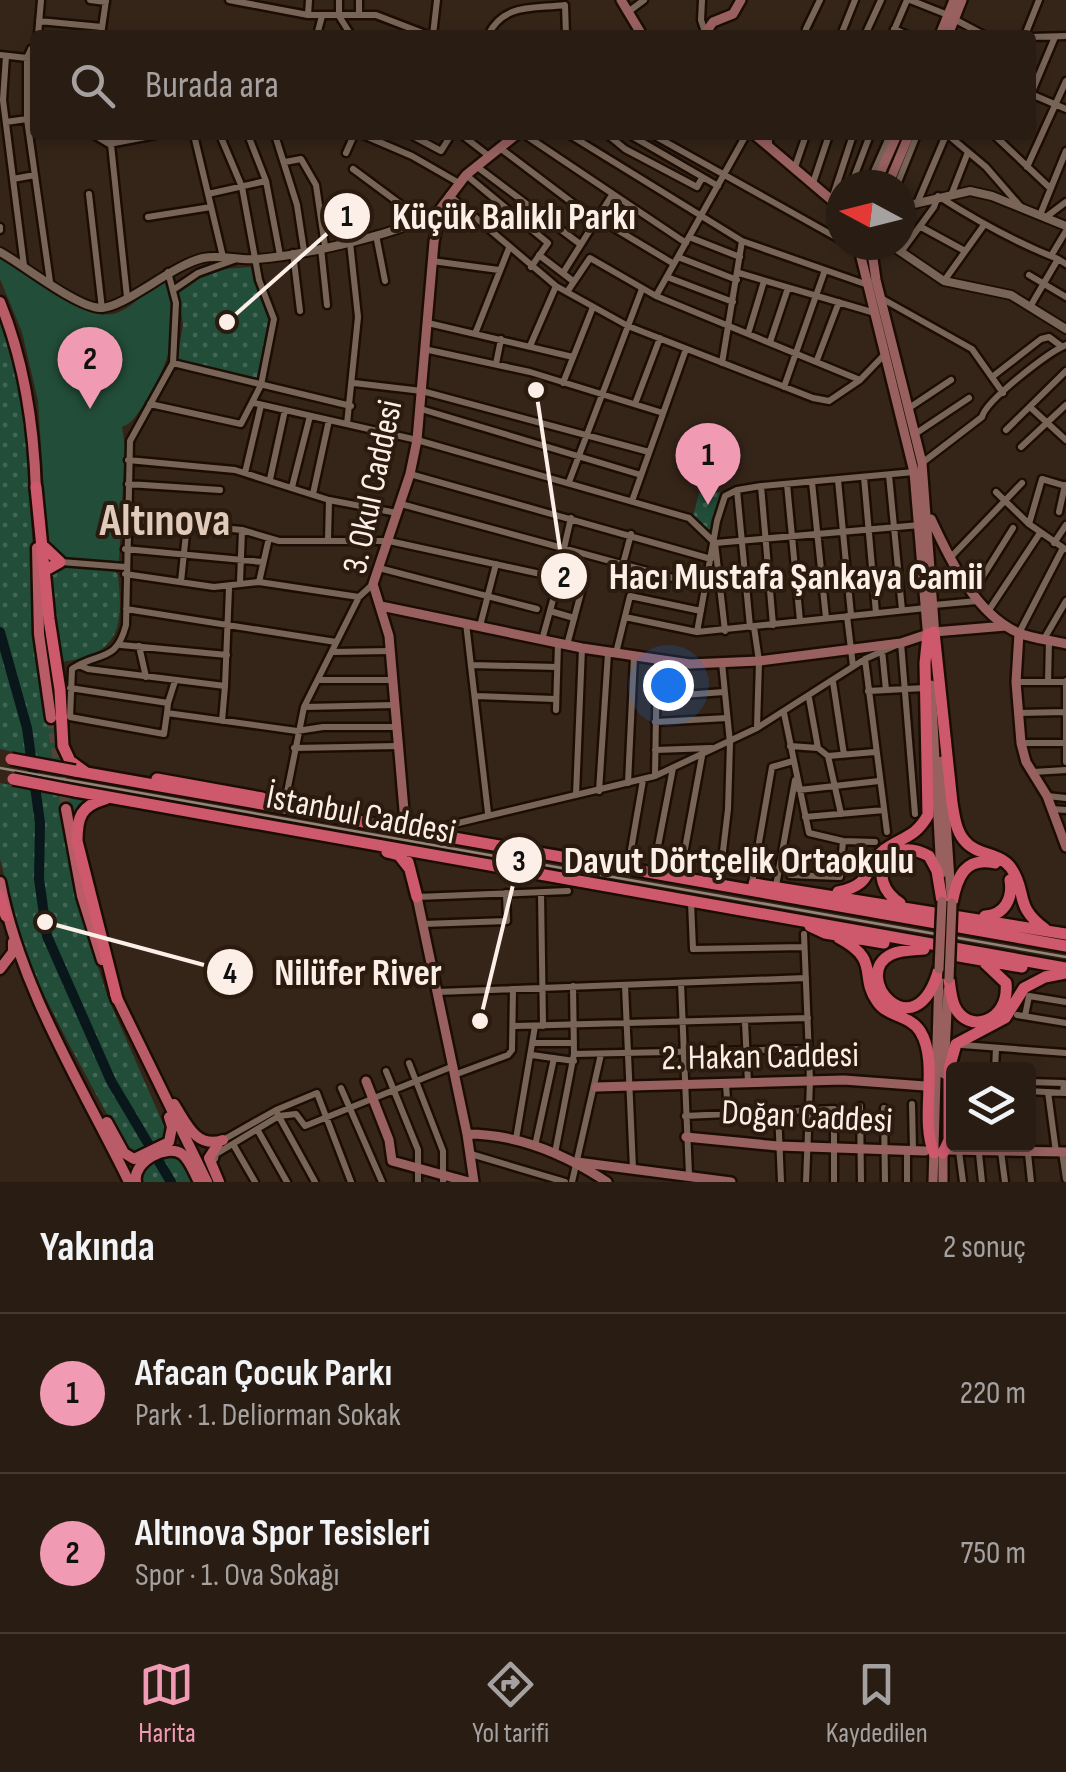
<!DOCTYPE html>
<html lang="tr">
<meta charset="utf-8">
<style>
body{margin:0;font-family:"Sofia Sans Condensed",sans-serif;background:#342921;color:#f1f3f6}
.controls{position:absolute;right:30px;bottom:30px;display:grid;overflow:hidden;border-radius:10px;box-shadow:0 5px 15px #0003}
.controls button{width:90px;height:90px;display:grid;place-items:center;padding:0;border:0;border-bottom:2px solid #443a33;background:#281c13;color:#f1f3f6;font:50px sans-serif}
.compass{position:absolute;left:826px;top:170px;width:90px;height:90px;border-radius:50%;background:#281c13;box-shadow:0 5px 15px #0003;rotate:277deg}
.you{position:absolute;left:668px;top:685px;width:35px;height:35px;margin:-25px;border:8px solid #fff;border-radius:50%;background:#1a73e8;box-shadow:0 0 0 15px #1a73e833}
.badge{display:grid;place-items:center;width:65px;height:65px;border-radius:50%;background:#f19ab3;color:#111;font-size:32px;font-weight:700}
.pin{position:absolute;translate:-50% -82px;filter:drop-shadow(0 2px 5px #0008)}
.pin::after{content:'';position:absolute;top:52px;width:35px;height:30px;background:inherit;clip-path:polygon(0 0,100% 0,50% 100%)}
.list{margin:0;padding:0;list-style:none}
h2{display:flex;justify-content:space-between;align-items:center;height:130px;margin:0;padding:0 40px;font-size:42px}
h2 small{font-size:32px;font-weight:400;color:#a5a1a0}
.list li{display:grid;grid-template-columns:65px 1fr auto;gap:30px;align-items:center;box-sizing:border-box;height:160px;padding:0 40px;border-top:2px solid #443a33}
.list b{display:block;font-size:38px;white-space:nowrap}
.list p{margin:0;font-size:32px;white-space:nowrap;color:#a5a1a0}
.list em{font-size:32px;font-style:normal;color:#a5a1a0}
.icon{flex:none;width:55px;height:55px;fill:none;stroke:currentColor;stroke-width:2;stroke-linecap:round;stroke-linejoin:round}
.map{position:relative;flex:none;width:1066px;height:1182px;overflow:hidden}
.search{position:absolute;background:#281c13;box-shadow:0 5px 15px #0003;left:30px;right:30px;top:30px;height:110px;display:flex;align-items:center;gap:25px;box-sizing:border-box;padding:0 35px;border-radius:10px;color:#a5a1a0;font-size:38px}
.sheet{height:450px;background:#281c13}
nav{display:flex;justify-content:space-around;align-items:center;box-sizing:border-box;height:140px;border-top:2px solid #443a33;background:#281c13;font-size:28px;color:#a5a1a0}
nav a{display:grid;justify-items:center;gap:5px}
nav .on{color:#f19ab3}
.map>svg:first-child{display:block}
.grass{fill:url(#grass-dots)}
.pitch{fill:#224d39}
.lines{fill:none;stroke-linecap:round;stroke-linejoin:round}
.river{stroke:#09171a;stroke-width:10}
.primary-tunnel{stroke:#534338;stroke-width:10;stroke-dasharray:10 5;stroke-linecap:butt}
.minor-casing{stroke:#1c0d04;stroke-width:11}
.tertiary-casing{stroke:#1c0d04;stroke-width:12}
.secondary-casing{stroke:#1c0d04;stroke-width:14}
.primary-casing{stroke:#1c0d04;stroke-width:15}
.trunk-casing{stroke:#1c0d04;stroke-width:16}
.minor{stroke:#796558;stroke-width:6}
.tertiary{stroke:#796558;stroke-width:8}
.secondary{stroke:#996060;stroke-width:9}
.primary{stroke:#b95c68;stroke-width:10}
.trunk{stroke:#ce596d;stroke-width:11}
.tram{stroke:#94857b;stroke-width:2.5}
.secondary-bridge-casing{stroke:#1c0d04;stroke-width:14;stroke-linecap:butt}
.trunk-bridge-casing{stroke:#1c0d04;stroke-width:16;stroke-linecap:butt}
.secondary-bridge{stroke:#996060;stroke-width:9}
.trunk-bridge{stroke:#ce596d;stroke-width:11}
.labels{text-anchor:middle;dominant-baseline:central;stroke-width:8;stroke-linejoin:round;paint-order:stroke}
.street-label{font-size:35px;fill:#fbefe7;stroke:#2b1b0f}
.district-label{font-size:45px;font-weight:bold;fill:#e0caba;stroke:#2b1b0f}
.leader{fill:none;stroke:#fbefe7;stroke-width:4}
.callout-dot{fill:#fbefe7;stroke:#2b1b0f;stroke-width:4}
.mark-label{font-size:30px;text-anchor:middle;font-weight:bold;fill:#111}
.callout-label{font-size:38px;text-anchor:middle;font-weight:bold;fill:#fbefe7;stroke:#2b1b0f;stroke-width:8;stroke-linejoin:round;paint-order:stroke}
</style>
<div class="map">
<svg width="1066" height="1182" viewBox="0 0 1066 1182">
<defs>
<pattern id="grass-dots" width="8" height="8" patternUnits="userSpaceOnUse" patternTransform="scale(2.5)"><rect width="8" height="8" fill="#224d39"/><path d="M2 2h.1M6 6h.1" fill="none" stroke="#436756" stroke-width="1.8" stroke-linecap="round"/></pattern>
</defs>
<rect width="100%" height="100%" fill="#352519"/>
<path class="grass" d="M251,267L271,320L261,381L177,360L183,325L179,293L211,270Z
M0,311L23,398L43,703L46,720L58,718L65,763L0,749Z
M725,492L712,532L710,534L693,517L699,493Z
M58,567L114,570L118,575C124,628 119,655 61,662L49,596V574Z
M0,783L89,799L74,819L70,808L61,809L62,824L93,952L108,998L165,1128L162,1144L140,1155H129L69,1044L33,973L20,938L0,859Z
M167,1154C182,1156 186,1170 192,1182H139L142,1166Z"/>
<path class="pitch" d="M0,257C23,273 86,319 113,314C128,311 146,292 158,282L164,281C185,321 167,370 144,404C137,414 133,423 122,427L125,446L119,561C92,562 56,567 47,537L38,401L22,332L0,279Z"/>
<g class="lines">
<path class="river" d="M0,632L27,728L40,823L39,879L47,936L111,1081L171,1182"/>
<path class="primary-tunnel" d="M51,718L66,809"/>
<defs>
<path id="minor" d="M90,0L106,2
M229,0L308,15H376L428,35
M339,0V16L351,35
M702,0L701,20L705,32
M910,0L948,15
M628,12L644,0
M308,15L309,0
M359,15V0
M954,19L984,35
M39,21L102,27
M806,29L820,0
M894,29L908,35
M38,35L41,0
M101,35L106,0
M317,35L322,16
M433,35L437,0
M488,35C504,3 533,9 565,5L566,35
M841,35L855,0
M865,35L881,0
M892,35L907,0
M1025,35L1039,0
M1031,37L1066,36
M35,47L31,49L27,58V119L50,282
M0,55L27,58
M6,56L3,100L24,266
M1031,94L1055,37
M1031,94L1066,109
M6,122L27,119
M94,135L109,144L156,135
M110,135L127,297
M194,135L223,257
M248,135L266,181L280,255
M275,135L297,205L304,251
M363,135L412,156L459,183
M411,135L441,151L451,135
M462,135L489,156
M525,135L686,243
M570,135L742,241L868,285
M608,135L625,149L697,187L702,178
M630,135L718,186
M653,135L841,240
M948,135L986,167L1020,206
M994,135L1050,188
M769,146V135
M500,148L574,204L674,264
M346,153L354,135
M285,162L301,159L316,185L325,246
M476,166L580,244
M795,167L806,135
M1027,167L1066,81
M353,169L423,221
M466,175L548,243L531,267
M13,179L35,175
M813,183L829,135
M851,185L870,135
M868,185L890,135
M897,185L917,135
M952,193L968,152
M89,194L102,309
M208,194L266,181
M449,195L556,286L628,326L813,398L829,401L860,380L885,354
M832,199L853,135
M918,201L946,135
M346,205L358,317L347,424
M1040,215L1066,151
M148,217L211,207
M1046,217L1066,202
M0,227V230
M921,227L965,251
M376,235L385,281
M689,237L740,257
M321,248L327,305
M901,252L934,207L938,196C977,221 1015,242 1058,259
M293,253L300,311
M539,255L573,281
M1051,256L1066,231
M678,257L737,280
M432,261L499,270
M563,273L612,195
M739,273L875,313
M1029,275L1066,297
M667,277L733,302
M944,281L984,225
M173,290L198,273L234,260
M567,292L590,258L656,296L860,380
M656,296L746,135
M881,298L972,349L1003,393
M1030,307L1058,259L1066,264
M428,323L573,357
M475,334L509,248
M748,334L764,281
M770,342L788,288
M530,346L556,286
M424,349L530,372L663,413
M817,360L839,302
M173,363L351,406
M722,363L742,241
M496,364L501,339
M992,377L1041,339L1049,337L1061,346
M354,383L422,391L649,452
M563,383L593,307
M784,387L825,270
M254,403L417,440L689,518L715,543L725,631
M150,404L241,424L261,385L274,319L259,280L242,187L220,135
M635,404L660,338
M1030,407L1066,440
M909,408L951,380
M421,409L641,475
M1006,430L1066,371
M915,434L969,398
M1021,447L1066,405
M128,460L235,470L329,500L328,540
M922,463L982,417C986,400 1049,352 1066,345
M245,473L261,405
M410,474L711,559
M889,475L902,610
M864,477L876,613
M270,479L285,410
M838,480L851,615
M569,482L642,289
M812,482L826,618
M128,484L220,490
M787,484L800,621
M761,486L773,625
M292,487L310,416
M737,490L750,627
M996,492L1029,524L1065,549
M313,494L329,420
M329,500L397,513
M632,501L686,349
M401,504L706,587
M1059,512L1065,485
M126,519L242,530L240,582
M1029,524L1042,479L1066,486
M242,530L279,541H389L559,578
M715,543L920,525
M1054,543L1066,525
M564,548L571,518
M125,549L263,562
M950,558L1022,483
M61,562L125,567
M623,564L631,534
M379,568L537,609
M125,574L214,587L259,582L359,597
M181,582L187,524
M259,582L269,538
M933,582L962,579
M973,592L1013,528
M934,605L977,601
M126,609L336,642
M989,610L1040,533
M550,611L574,618
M847,616L853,666
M625,617L697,632L926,608
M466,623L488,813
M480,626L496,564
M754,627L759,661L757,727
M697,632L717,521L725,496L737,490L761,486L914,472
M1019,633L1063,548
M1044,639L1066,601
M542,640L562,567
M121,645L227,655
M567,645L583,585
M139,646L146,677
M882,650L886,690
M332,652L391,651
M616,653L630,596L701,611
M865,659L887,832
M79,665L88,669L225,686L222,721
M472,665L557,667
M319,680H393
M1066,681V762
M833,682L844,755
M1016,682H1066
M1048,682L1049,640
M225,686L229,588
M70,688L168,703L167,713L297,731L323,727H398
M868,691L925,688
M476,696L555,699
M656,697L724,692
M809,698L818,748L828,756L841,814
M168,703L175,681
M304,707L395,705
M556,710L558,643
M167,713L164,734L70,717L72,669C98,651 116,664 126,625L130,441L173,363L176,303L168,272
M784,713L809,833L843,841L875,842
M1018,713L1065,712
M655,722L727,718
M1021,743H1066
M790,746L818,748
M294,748L398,746
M655,750L711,748
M828,756L875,752
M1033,772L1066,770
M655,776L657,660
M628,783L634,657
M799,790L879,781
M599,791L608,653
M576,795L582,648
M1047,796L1066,798
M285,802L304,707L359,597L373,584
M1052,809L1066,810
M805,817L884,810
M446,835V826L655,776L757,728L865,659L901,643L915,814
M628,867L643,780
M653,872L673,768
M790,875L840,877L843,841
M680,876L702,756
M752,883L772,767L793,761
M719,885L728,809L730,743L722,663
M776,886L795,780
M541,893L543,1026
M417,897L568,891
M691,902L693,949L804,947
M423,924L507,921L506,893
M804,934L810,1081L806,1182
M681,983L689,1175
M625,985L633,1169
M437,992L806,978
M1017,1015L1066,1023
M1025,1016L1029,996L1066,1002
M745,1022L748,1083
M515,1026L808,1018
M533,1043H574
M962,1045L1066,1053
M574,1054L809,1049
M532,1055L574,1061
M409,1063L443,1151V1182
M995,1070L996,1048
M386,1071L418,1150V1182
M454,1075L508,1055L512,1050L513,989
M1028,1082L1064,1083L1063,1093
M726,1084L728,1114
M341,1088L382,1182
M1028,1091L1065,1093
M1048,1092L1056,1152
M912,1104L913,1150
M860,1106L861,1182
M884,1108L885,1182
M778,1111L781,1182
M277,1113L315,1182
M685,1116L834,1109V1182
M257,1129L287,1182
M516,1139L535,1026
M223,1140L276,1110L317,1093L351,1182
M233,1144L255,1182
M958,1144L963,1182
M978,1144L982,1182
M1000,1144L1005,1182
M1027,1144L1031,1182
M535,1146L554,1058
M1062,1152L1066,1179
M555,1153L574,1054L573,986
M471,1154L565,1182
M215,1159L216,1154L279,1116L296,1114L305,1126L451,1067
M572,1182L601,1054
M907,1182V1150"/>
<path id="tertiary" d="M901,207L970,191L992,196L1066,226
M891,245L944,281L1011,295L1066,329
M0,252C24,265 76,307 100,308C123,309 172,265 203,258C221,254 239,261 257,259C297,256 412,233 441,208"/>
<path id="secondary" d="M621,0L642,35
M704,35L713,22L733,14L741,0
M940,35L954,0
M948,35L962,0
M755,135L841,208
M875,185L897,135
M888,185L909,135
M858,245L914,472L928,640
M871,245L876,280L922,463L935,636
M931,519C949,558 976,615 1019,633C1033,639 1051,640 1066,644
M381,606L582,648L690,664L759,661L901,643L928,634
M934,632L1006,626
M1019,633L1016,682L1021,743L1026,762L1047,796L1066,847
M931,685L941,874
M942,761L951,895
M405,822L389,636L373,584L410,474L417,440L434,242L441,208L466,175L516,135
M417,897L467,1134L474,1182
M944,1074L948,990
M366,1081L389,1140L392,1161L469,1182
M596,1087L844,1080L925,1086
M467,1134C518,1134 565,1154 607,1182
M686,1137L778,1146L925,1151
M948,1150L1066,1152
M577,1162L731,1182
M933,1182L939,975
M943,1182V1150"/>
<path id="primary" d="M0,302C25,363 34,426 36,491
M37,548L39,634L51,718
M66,809L82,896L102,960
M0,882C20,988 82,1086 129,1182
M0,969L13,952V942
M115,994L207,1182
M174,1104C187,1124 196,1149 223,1140
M107,1122L124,1153L134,1159L169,1142L172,1127L169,1117
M218,1144L209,1158L219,1182
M136,1182C132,1162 167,1143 182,1154C190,1160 194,1173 199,1182"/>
<path id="trunk" d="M36,487L49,619L60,690L63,746L70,761L85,772
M42,545L60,562L44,571
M934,632L952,803C954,815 956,831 964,840C976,856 1000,852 1011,868C1028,893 1013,905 1045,929
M75,771L1066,946
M157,779L262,798
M75,791L1066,968
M105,799C81,806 77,817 77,841L117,999
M387,852L399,855L410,869
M408,862L417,897
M754,884L1066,934
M838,892C876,884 862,867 884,850C903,836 915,838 928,815L925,663L928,634
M0,896L6,916
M900,903C863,879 888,833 929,856L937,871L942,901
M952,903C957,877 965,856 995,863
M985,916C1005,915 1013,898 1010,880
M810,926L825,933L884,943
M839,938C881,960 859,976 877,1001C887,1017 910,1015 920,1031C940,1063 919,1117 934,1153
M924,949C914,950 901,950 892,954C848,974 915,1055 939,969
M942,953L1022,967
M949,979C950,987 951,997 954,1005C967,1036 1010,1022 1006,983L985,963
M943,1153L949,1140V1069L956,1044L1005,1018L1024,988L1045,977L1066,973"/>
</defs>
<use href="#minor" class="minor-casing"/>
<use href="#tertiary" class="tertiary-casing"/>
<use href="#secondary" class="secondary-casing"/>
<use href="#primary" class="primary-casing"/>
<use href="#trunk" class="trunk-casing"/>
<use href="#minor" class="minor"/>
<use href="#tertiary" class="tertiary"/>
<use href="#secondary" class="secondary"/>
<use href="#primary" class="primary"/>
<use href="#trunk" class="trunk"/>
<path class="tram" d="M0,768C356,830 710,896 1066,957"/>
<defs>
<path id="secondary-bridge" d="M939,969L942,901
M949,979L952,903"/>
<path id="trunk-bridge" d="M11,759L75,771
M13,779L75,791"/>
</defs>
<use href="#secondary-bridge" class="secondary-bridge-casing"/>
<use href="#trunk-bridge" class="trunk-bridge-casing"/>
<use href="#secondary-bridge" class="secondary-bridge"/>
<use href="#trunk-bridge" class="trunk-bridge"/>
</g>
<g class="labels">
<g class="street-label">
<text transform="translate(373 487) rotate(-78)">3. Okul Caddesi</text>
<text transform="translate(361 815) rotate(11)">İstanbul Caddesi</text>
<text transform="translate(760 1057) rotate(-1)">2. Hakan Caddesi</text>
<text transform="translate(807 1117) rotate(3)">Doğan Caddesi</text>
</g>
<g class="district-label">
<text x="165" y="521">Altınova</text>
</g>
</g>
<path class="leader" d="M227 322L347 216M536 390L564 576M480 1021L519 860M45 922L230 972"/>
<g class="callout-dot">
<circle cx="227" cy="322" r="10"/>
<circle cx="536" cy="390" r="10"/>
<circle cx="480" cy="1021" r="10"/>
<circle cx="45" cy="922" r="10"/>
<circle cx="347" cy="216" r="25"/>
<circle cx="564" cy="576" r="25"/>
<circle cx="519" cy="860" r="25"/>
<circle cx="230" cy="972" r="25"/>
</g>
<g class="mark-label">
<text x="347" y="226">1</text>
<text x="564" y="587">2</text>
<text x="519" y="871">3</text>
<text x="230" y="983">4</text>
</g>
<g class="callout-label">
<text x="514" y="229">Küçük Balıklı Parkı</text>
<text x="796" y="589">Hacı Mustafa Şankaya Camii</text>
<text x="739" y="873">Davut Dörtçelik Ortaokulu</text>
<text x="358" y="985">Nilüfer River</text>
</g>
</svg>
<div class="controls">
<button><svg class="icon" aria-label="layers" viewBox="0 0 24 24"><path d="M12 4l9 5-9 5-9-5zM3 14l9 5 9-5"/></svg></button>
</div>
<svg class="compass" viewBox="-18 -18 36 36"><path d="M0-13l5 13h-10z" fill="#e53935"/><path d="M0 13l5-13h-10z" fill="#a5a1a0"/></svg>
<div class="you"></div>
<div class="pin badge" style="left:708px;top:505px">1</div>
<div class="pin badge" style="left:90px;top:409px">2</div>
<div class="search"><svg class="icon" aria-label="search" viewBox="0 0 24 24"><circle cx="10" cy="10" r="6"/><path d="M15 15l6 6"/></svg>Burada ara</div>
</div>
<section class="sheet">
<h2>Yakında<small>2 sonuç</small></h2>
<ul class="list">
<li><span class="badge">1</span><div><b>Afacan Çocuk Parkı</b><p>Park · 1. Deliorman Sokak</p></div><em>220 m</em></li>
<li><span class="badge">2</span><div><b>Altınova Spor Tesisleri</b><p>Spor · 1. Ova Sokağı</p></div><em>750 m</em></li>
</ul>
</section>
<nav>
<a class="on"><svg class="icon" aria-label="map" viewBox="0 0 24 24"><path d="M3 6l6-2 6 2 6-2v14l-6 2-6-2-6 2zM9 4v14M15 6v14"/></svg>Harita</a>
<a><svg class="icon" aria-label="directions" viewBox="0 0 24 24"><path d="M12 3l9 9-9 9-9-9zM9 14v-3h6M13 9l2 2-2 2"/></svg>Yol tarifi</a>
<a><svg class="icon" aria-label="saved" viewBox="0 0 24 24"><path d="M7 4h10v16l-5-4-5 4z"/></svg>Kaydedilen</a>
</nav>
